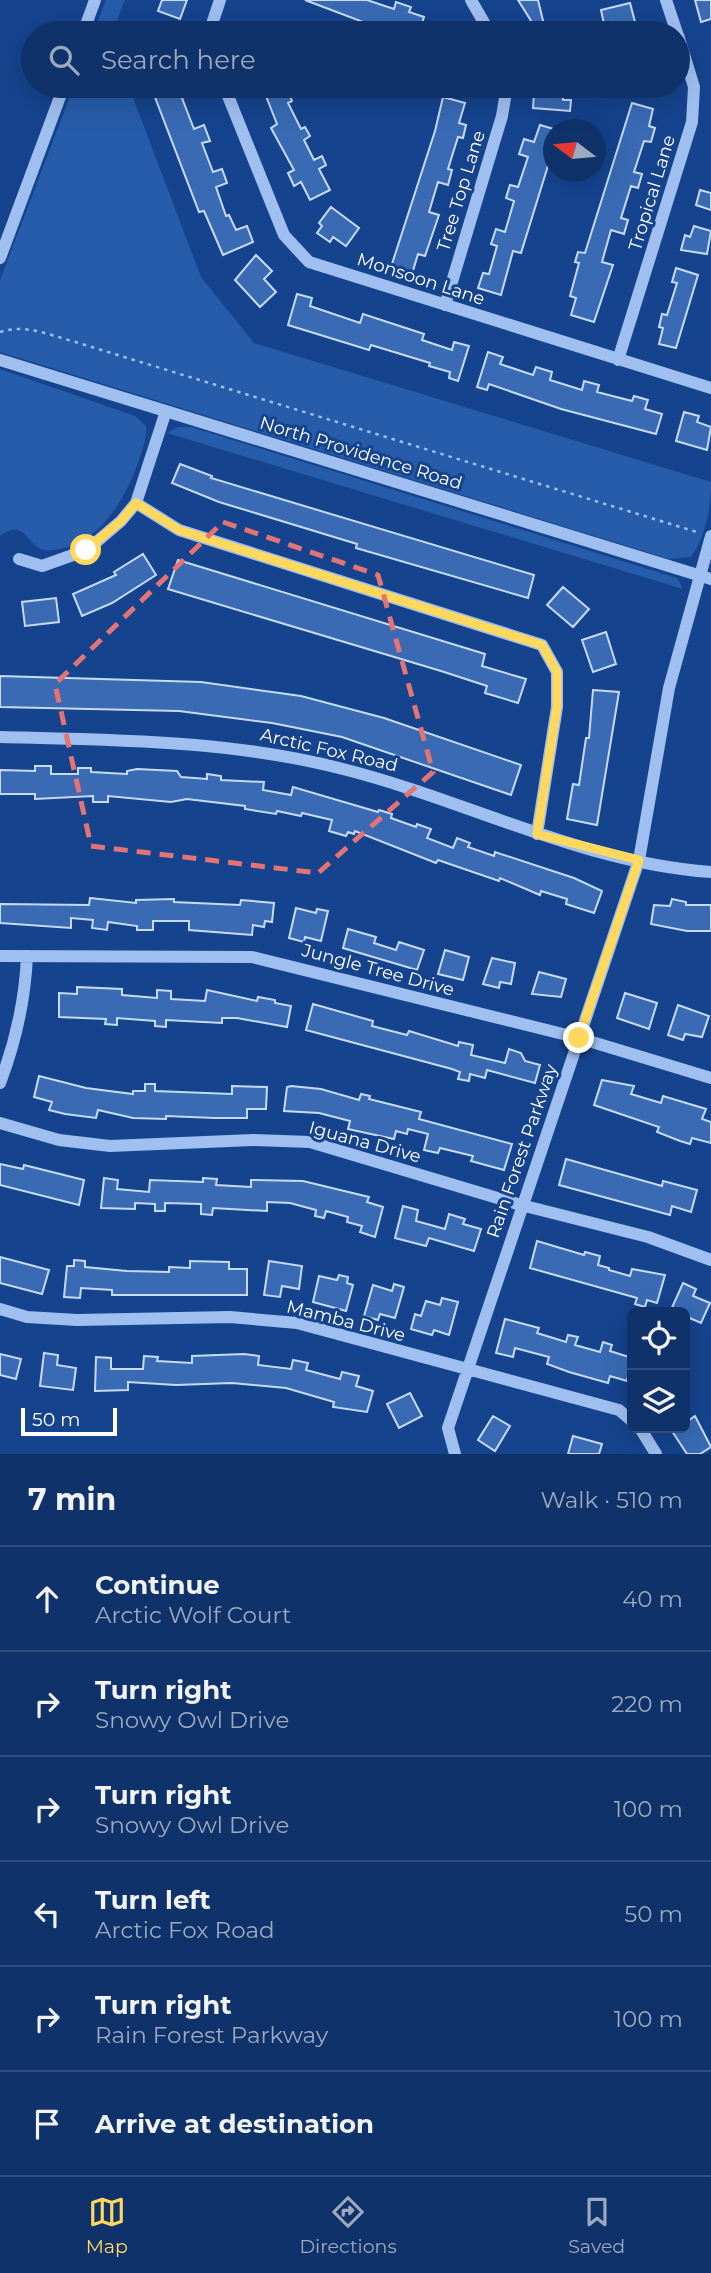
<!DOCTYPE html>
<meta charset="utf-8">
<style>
body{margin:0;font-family:Montserrat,sans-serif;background:#193a70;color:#f1f3f6}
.controls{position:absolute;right:21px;bottom:21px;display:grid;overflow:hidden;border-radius:10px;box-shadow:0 7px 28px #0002}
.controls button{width:63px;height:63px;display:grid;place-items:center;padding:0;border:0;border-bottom:2px solid #304d7e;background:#10326a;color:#f1f3f6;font:35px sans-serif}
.compass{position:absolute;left:543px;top:119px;width:63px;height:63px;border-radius:50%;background:#10326a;box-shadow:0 7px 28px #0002;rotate:286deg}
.scale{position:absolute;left:21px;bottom:18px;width:96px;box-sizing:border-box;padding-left:7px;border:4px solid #fff;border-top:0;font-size:19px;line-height:24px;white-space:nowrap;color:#fff;-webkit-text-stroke:5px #15438d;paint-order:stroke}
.stop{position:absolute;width:21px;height:21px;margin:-16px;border:5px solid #ffd95e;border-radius:50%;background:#fff}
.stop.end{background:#ffd95e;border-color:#fff;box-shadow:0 2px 7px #0008}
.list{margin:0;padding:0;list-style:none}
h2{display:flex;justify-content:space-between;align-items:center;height:91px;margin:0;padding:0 28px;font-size:30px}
h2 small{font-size:23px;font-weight:400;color:#9caac1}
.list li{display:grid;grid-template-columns:46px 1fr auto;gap:21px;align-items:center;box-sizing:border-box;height:105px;padding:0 28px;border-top:2px solid #304d7e}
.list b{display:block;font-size:26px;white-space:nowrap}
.list p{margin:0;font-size:23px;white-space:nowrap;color:#9caac1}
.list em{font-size:23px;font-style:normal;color:#9caac1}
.icon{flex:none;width:38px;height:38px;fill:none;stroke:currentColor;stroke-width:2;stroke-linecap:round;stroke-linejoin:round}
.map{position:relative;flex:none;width:711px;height:1454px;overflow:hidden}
.search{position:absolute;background:#10326a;box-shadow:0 7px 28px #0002;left:21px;right:21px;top:21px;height:77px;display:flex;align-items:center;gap:18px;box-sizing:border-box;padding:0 24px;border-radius:38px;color:#9caac1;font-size:26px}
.sheet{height:721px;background:#10326a}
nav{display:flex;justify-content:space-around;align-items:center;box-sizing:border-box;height:98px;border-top:2px solid #304d7e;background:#10326a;font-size:19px;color:#9caac1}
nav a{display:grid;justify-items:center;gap:4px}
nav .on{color:#ffd95e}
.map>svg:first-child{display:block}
.green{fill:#275cab}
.building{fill:#396ab3;stroke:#c6dbfb;stroke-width:2}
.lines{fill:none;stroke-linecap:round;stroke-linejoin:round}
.path{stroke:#9fbff0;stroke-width:2.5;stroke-dasharray:3.5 5;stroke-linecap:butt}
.minor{stroke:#9fbff0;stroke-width:12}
.route{stroke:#ffd95e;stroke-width:9}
.marked{fill:none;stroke:#e47373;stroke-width:5;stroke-dasharray:14 9;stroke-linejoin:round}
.labels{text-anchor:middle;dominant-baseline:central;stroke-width:6;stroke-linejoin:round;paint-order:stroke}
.street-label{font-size:18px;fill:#fff;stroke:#15438d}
</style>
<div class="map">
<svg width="711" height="1454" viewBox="0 0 711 1454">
<rect width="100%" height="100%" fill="#15438d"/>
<path class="green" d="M106,0H125L112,33H93Z
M74,86H110L132,95L201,277L254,343L711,482C711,506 706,537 691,557L669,559L0,352V280Z
M0,369L135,416L146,426C147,440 142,450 138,463C123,504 94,553 43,550C26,544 25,518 0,536Z
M178,427H191L677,578L683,589L167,433Z"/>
<path class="building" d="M162,0H187L180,19L158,11Z
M305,0H367L394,9L396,2L411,7L409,12L424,17L419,33H386L387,31Z
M518,0H538L546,33H513V30L533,24Z
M695,0H711V19L701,22Z
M630,3L638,33H615L612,22L604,24L601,10Z
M168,86H187L191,94L182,98L194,129L204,125L210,141L202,143L213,172L222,169L227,183L216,187L226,216L229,215L236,230L247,226L253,242L223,255L204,211L199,212L153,92Z
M262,86H286L292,101L288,103L301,129L305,127L310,136L304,140L314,160L322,156L326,165L319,169L330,190L310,200L301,182L294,186L288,173L294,170L271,128L277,124Z
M542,86H564L563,100H571L570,111L533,108L534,94L542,95Z
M443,97L465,103L459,123L466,125L463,138L458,137L448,169L452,170L448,185L438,182L429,212L439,215L425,256L418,254L412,274L391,267L435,131Z
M632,103L653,109L649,126L655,128L651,142L644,141L634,172L642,174L638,188L631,186L621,218L628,220L624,234L611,230L602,262L613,265L594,322L571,315L576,298L570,296L579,263L575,262L578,252L585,253Z
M540,125L554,129V157L551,156L521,253L513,251L501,295L478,288L483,273L489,274L497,246L491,244L496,229L505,232L514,201L506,198L510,185L518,187L528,157L519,154L524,139L534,142Z
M700,190L711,193V210L696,205Z
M331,207L359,228L346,246L333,237L330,242L317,233L322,226L319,223Z
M694,226L711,231L707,254L681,250L685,235L690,237Z
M256,255L272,271L264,279L276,292L260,307L235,280Z
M676,268L698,275L676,348L659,344L663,328L659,327L662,314L667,315L677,283L672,282Z
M297,294L312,298L310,306L360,323L363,314L424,334L422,340L452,350L454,342L469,346L458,381L449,378L450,372L429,366L430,363L371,345L369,350L288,325Z
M488,352L503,357L500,364L533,375L536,367L552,372L550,380L582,390L584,381L599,385L597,392L632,401L634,396L648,400L645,409L662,414L656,434L561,409L489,384L487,390L477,387Z
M684,412L699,416L697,422L711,427L707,450L676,441Z
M180,464L212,476L211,478L534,575L528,598L356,548L357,544L219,502L172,483Z
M143,554L156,575L112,603L82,616L73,594L116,575L114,572Z
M178,560L485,654L482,666L526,679L518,703L485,693L487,686L441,671L168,589Z
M563,587L589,609L573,627L547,605Z
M56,598L59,622L25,626L22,602Z
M606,632L616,664L593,672L582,640Z
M0,676L201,682L301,696L384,718L521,765L511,795L342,737L272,723L179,711L0,707Z
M593,690L619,692L597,825L567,819L573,784L579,785L586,738H589Z
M35,766H51V774H78V768H91V772L127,774V771L137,769L177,771L181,777L207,779V774L221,776V780L264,782L263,790L291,795L293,787L378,812L379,810L392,814L391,818L416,827L417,824L431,829L427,838L453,848L457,838L470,843L468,847L494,856L495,852L574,878L602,891L594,913L566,904L567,899L541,891L540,895L500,878L499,881L438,860L436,863L355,831L354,834L348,832L346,836L329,831L332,820L302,813L301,816L277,811L276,814L245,809V806L187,799L171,802L108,796V802H93V796L35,799V794H0V770L35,771Z
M90,898L136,903V900L174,899V902L240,905L241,900L274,903L272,922L265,921L264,927L253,925L252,935L189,930V921H153V930H137V926L108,922L107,930L92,928L93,920L71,918V928L0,923V904L89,905Z
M672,899L686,902V905H711V931H687L651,924L654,905L670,906Z
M296,908L316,913L317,909L328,911L321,941L305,937L304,942L289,938Z
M348,929L376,937L374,943L396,950L399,942L424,950L417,970L343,948Z
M445,950L469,957L463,980L438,974Z
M492,958L515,963L511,984L500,982L499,988L483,984Z
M539,972L566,979L561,997L532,994Z
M77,987L122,989V995L157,998V990L171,991V999L205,1001L207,990L257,1001L258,997L275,1000V1003L291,1006L287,1027L237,1018H222V1023L166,1020V1027L155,1026V1021L117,1018V1025L105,1024L106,1019L59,1017V993L77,994Z
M625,993L657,1003L649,1029L617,1018Z
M313,1004L373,1021L372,1026L407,1035L409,1031L458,1046L459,1042L473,1045L471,1055L505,1063L509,1049L521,1053L525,1061L540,1065L535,1083L487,1070L485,1078L470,1074L469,1081L458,1079L460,1072L452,1069L306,1030Z
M678,1005L709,1016L702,1037L685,1034L683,1040L668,1035Z
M39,1076L86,1088L133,1094V1091H145V1084H155V1091L232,1094V1086L267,1087L266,1109H247V1118H215L166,1116V1119L133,1118L98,1110L96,1118L65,1114L49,1110L52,1102L34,1097Z
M602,1080L634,1086L631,1094L661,1103L663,1096L706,1109L702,1119L711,1122V1143L692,1138L690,1144L680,1141L657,1132L659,1127L594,1105Z
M291,1086L321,1089L359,1100L361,1094L370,1096L369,1099L421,1112L419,1119L512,1144L504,1170L471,1161L473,1156L440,1148L438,1153L424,1150L428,1134L408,1129L407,1134L396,1131L394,1139L348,1129L350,1121L319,1113L284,1111L287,1087Z
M566,1159L662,1186L663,1181L697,1190L691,1212L672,1206L670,1215L559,1185Z
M0,1164L23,1169L24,1165L84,1180L79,1205L0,1185Z
M104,1178L118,1180L117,1189L149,1192L150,1180L203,1182V1178L217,1179L216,1185L251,1187V1180L303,1181L369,1197L367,1202L383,1207L375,1237L360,1232L362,1226L347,1222L348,1217L326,1211L324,1218L315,1216L316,1210L290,1203L267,1202V1211L213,1208L212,1215L201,1214V1204L165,1203V1211H155V1204L135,1203V1209L101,1208Z
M403,1206L418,1210L416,1221L445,1229L449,1214L465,1219L463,1224L481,1229L474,1251L429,1238L426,1246L395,1238Z
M537,1241L584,1255L585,1252L600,1256L598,1265L609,1268V1270L630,1276L632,1269L665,1275L657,1303L647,1300L645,1307L635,1304L637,1298L530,1268Z
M0,1257L49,1270L42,1294L0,1283Z
M74,1260L85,1261V1267L127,1271L169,1272V1267L190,1268V1261L229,1262V1269H247V1295H112V1290L81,1288L80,1298L64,1297L67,1266H74Z
M269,1261L302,1266L299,1289L282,1286L280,1297L264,1295Z
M339,1275L348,1277L347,1283L353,1285L346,1311L313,1302L319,1276L337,1280Z
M683,1283L696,1289L693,1296L710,1303L701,1323L685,1316V1312H670Z
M394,1284L404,1287L395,1318L380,1314L378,1320L364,1316L373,1285L392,1291Z
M442,1298L458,1302L449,1335L434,1330L432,1335L411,1329L415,1314L421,1316L426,1301L440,1305Z
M505,1319L539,1328L537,1333L566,1342L568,1335L578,1337L575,1345L600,1352L603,1342L612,1345L610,1351L632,1358L627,1381L610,1376L608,1383L569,1372L547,1364L549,1357L515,1348L513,1357L496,1353Z
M44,1353L58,1355L57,1365L76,1368L73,1390L40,1386Z
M0,1354L21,1359L16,1379L0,1375Z
M244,1354L259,1356L258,1365L291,1369L293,1360L308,1363L306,1370L340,1379L342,1372L359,1376L356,1386L373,1391L367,1412L333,1407L334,1402L286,1388L232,1383L176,1385L128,1382V1390L95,1391L96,1357L111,1358V1369H143L144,1356L158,1357L157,1361L192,1363V1356Z
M410,1393L422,1416L399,1428L387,1404Z
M493,1416L510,1426L495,1451L478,1440Z
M695,1416L711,1447L700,1454H687L670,1428H685V1423Z
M573,1436L602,1444L599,1454H568Z"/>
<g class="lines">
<path class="path" d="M0,332C25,324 47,334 72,341L700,533"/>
<path class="minor" d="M471,0L490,33
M666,0L677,33
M83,33L95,0
M209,33L220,0
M224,86L284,235L309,262L711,388
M0,258L64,86
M445,305L502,116L507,86
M0,360L711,579
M618,360L692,122L694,87L678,35
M136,503L179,530L542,645L557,672V707L537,834
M19,559L42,566L87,550L121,521L136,503L166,411
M0,737C116,740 231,740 343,769C466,800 582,863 711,872
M0,956L252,957L579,1038L711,1078
M0,1083C16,1041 25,1001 27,956
M0,1123L59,1140L110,1146L253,1140L310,1142L521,1205L648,1237L711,1260
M0,1309L27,1317L77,1320L230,1317L297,1323L619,1410L632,1421
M640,1428L656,1454
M455,1454L448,1428L639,860L669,688L711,536"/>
</g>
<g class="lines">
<path class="route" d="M86,550L121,521L136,503L179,530L542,645L557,672V707L537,834L639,860L579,1038"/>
</g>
<path class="marked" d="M223,522L378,575L433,772L318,873L91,846L55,684Z"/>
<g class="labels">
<g class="street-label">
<text transform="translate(461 191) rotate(-73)">Tree Top Lane</text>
<text transform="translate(652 193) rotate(-73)">Tropical Lane</text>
<text transform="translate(421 279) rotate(18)">Monsoon Lane</text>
<text transform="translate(361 453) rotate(17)">North Providence Road</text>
<text transform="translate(329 750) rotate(13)">Arctic Fox Road</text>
<text transform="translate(378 970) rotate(15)">Jungle Tree Drive</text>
<text transform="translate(365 1142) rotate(15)">Iguana Drive</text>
<text transform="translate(522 1151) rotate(-71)">Rain Forest Parkway</text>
<text transform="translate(346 1321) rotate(14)">Mamba Drive</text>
</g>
</g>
</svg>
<div class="controls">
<button><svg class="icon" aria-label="locate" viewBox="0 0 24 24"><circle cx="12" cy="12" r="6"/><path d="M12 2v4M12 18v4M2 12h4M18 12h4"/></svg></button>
<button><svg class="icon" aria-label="layers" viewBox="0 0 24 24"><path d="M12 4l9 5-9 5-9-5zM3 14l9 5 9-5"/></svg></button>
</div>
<svg class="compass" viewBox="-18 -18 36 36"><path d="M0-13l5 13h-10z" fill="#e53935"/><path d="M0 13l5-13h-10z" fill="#9caac1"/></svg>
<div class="scale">50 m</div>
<div class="stop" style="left:86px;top:550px"></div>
<div class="stop end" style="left:579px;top:1038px"></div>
<div class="search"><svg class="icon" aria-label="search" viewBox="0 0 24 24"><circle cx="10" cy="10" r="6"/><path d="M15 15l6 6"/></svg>Search here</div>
</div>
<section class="sheet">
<h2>7 min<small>Walk · 510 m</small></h2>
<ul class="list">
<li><svg class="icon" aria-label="ahead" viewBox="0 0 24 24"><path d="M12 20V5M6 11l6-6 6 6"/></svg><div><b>Continue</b><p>Arctic Wolf Court</p></div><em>40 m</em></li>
<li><svg class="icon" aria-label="right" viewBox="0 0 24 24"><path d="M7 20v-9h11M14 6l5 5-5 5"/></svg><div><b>Turn right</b><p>Snowy Owl Drive</p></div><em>220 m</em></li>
<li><svg class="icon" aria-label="right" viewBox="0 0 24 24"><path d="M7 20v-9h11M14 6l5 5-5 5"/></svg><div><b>Turn right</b><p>Snowy Owl Drive</p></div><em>100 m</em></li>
<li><svg class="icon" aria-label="left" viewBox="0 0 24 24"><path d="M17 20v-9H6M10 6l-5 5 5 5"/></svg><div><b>Turn left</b><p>Arctic Fox Road</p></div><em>50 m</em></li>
<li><svg class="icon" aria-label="right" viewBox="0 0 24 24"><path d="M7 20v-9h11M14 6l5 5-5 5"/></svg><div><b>Turn right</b><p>Rain Forest Parkway</p></div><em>100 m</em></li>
<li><svg class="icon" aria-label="arrive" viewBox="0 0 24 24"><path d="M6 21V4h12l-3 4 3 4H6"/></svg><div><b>Arrive at destination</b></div></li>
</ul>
</section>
<nav>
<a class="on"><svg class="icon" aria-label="map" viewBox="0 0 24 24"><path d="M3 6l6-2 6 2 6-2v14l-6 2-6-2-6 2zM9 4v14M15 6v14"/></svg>Map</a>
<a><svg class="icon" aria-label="directions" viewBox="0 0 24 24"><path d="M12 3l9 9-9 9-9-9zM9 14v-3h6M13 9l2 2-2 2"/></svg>Directions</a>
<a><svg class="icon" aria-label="saved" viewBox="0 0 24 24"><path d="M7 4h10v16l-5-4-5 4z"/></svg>Saved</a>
</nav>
